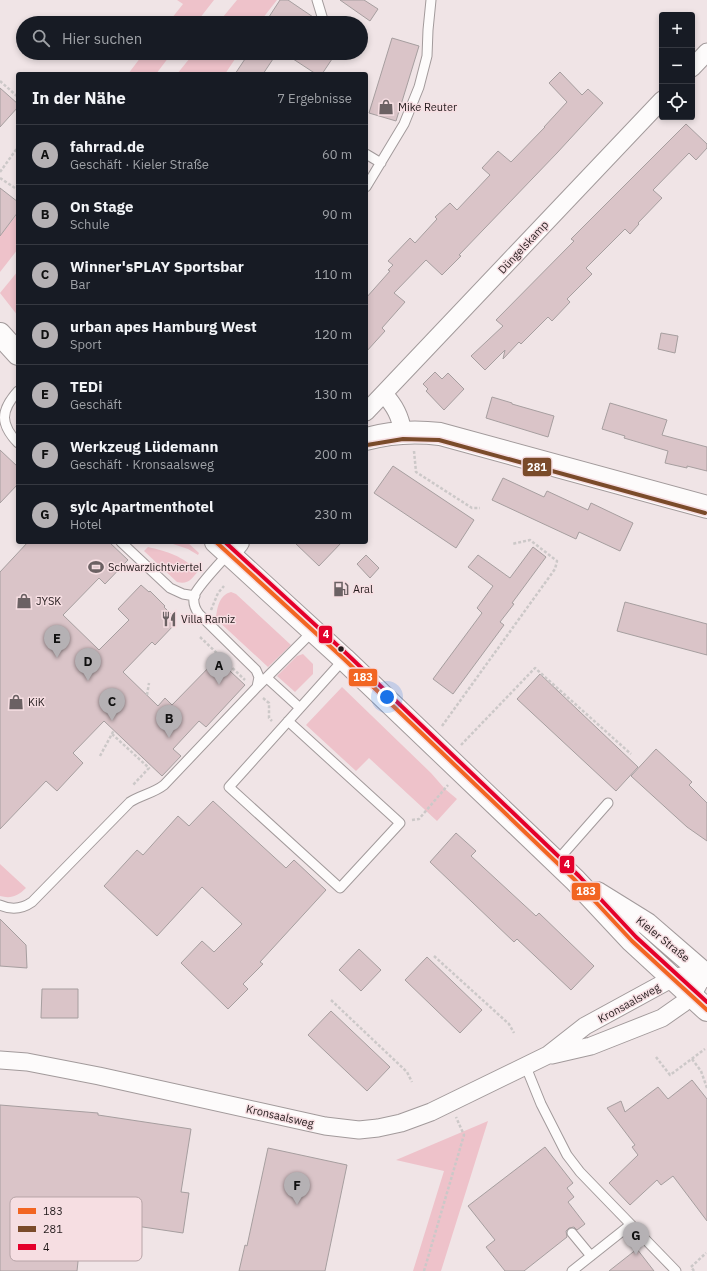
<!DOCTYPE html>
<html lang="de">
<meta charset="utf-8">
<style>
body{margin:0;font-family:"IBM Plex Sans",sans-serif;background:#242831;color:#f1f3f6}
.controls{position:absolute;right:12px;top:12px;display:grid;overflow:hidden;border-radius:4px;box-shadow:0 2px 6px #0003}
.controls button{width:36px;height:36px;display:grid;place-items:center;padding:0;border:0;border-bottom:1px solid #363941;background:#171b24;color:#f1f3f6;font:20px sans-serif}
.you{position:absolute;left:387px;top:697px;width:14px;height:14px;margin:-10px;border:3px solid #fff;border-radius:50%;background:#1a73e8;box-shadow:0 0 0 6px #1a73e833}
.badge{display:grid;place-items:center;width:26px;height:26px;border-radius:50%;background:#b5b1b4;color:#111;font-size:13px;font-weight:700}
.pin{position:absolute;translate:-50% -33px;filter:drop-shadow(0 1px 2px #0008)}
.pin::after{content:'';position:absolute;top:21px;width:14px;height:12px;background:inherit;clip-path:polygon(0 0,100% 0,50% 100%)}
.list{margin:0;padding:0;list-style:none}
h2{display:flex;justify-content:space-between;align-items:center;height:52px;margin:0;padding:0 16px;font-size:17px}
h2 small{font-size:13px;font-weight:400;color:#9ea1a6}
.list li{display:grid;grid-template-columns:26px 1fr auto;gap:12px;align-items:center;box-sizing:border-box;height:60px;padding:0 16px;border-top:1px solid #363941}
.list b{display:block;font-size:15px;white-space:nowrap}
.list p{margin:0;font-size:13px;white-space:nowrap;color:#9ea1a6}
.list em{font-size:13px;font-style:normal;color:#9ea1a6}
.icon{flex:none;width:22px;height:22px;fill:none;stroke:currentColor;stroke-width:2;stroke-linecap:round;stroke-linejoin:round}
.map{position:relative;flex:none;width:707px;height:1271px;overflow:hidden}
.search{position:absolute;background:#171b24;box-shadow:0 2px 6px #0003;left:16px;top:16px;width:352px;height:44px;display:flex;align-items:center;gap:10px;box-sizing:border-box;padding:0 14px;border-radius:22px;color:#9ea1a6;font-size:15px}
.panel{position:absolute;background:#171b24;box-shadow:0 2px 6px #0003;left:16px;top:72px;width:352px;height:472px;border-radius:4px}
.map>svg:first-child{display:block}
.green{fill:#eec2ca}
.building{fill:#dac4c8;stroke:#a69e9f}
.lines{fill:none;stroke-linecap:round;stroke-linejoin:round}
.service-casing{stroke:#a29a9b;stroke-width:11}
.minor-casing{stroke:#a29a9b;stroke-width:19}
.tertiary-casing{stroke:#a29a9b;stroke-width:24}
.primary-casing{stroke:#a29a9b;stroke-width:24}
.path{stroke:#ccc8c8;stroke-width:2.5;stroke-dasharray:3 2;stroke-linecap:butt}
.service{stroke:#fdfbfb;stroke-width:9}
.minor{stroke:#fdfbfb;stroke-width:17}
.tertiary{stroke:#fdfbfb;stroke-width:22}
.primary{stroke:#fdfbfb;stroke-width:22}
.bus-1-casing{stroke:#f6dee2;stroke-width:7}
.bus-2-casing{stroke:#f6dee2;stroke-width:7}
.bus-3-casing{stroke:#f6dee2;stroke-width:7}
.bus-1{stroke:#f26522;stroke-width:4}
.bus-2{stroke:#7a4b2a;stroke-width:4}
.bus-3{stroke:#e4002b;stroke-width:4}
.bus-dot{fill:#231b1c;stroke:#f6dee2;stroke-width:1.5}
.labels{text-anchor:middle;dominant-baseline:central;stroke-width:3;stroke-linejoin:round;paint-order:stroke}
.poi-label{font-size:11px;fill:#231b1c;stroke:#f6dee2;text-anchor:start}
.street-label{font-size:11px;fill:#231b1c;stroke:#f6dee2}
.key{fill:#f6dee2;stroke:#b7a4a7;stroke-width:1}
.key-label{font-size:11px;fill:#231b1c}
.line-badge{stroke:#f6dee2;stroke-width:1.5}
.badge-label{font-size:11px;text-anchor:middle;font-weight:bold;fill:#fff}
</style>
<div class="map">
<svg width="707" height="1271" viewBox="0 0 707 1271">
<rect width="100%" height="100%" fill="#f0e4e6"/>
<path class="green" d="M177,0H214L196,23H168L183,4Z
M237,0H277L259,23H218Z
M144,53H172L156,74H128Z
M194,53H239L225,74H177Z
M18,213V249L0,272V236Z
M18,271V316L0,293Z
M167,542H187L199,553L198,555L188,549Z
M148,547C169,552 182,556 198,571C192,579 188,585 177,582L144,551Z
M231,592L236,594L291,645L268,667L216,619C217,608 219,595 231,592Z
M303,654L313,664V674L295,692L277,676L297,656Z
M342,687L431,773L445,789L457,799L437,821L369,758L356,771L306,725Z
M0,864L26,888C18,896 11,899 0,896Z
M488,1121L441,1271H413L444,1171L396,1160Z"/>
<path class="building" d="M280,0H288L316,19L318,23H265Z
M340,0H364L378,9L370,21Z
M392,38L419,46L396,121L369,113Z
M249,53H277L263,74H235Z
M284,53H336L322,74H316Z
M560,72L582,95L588,89L603,103L557,153L459,255L461,256L442,275L426,260L394,293L405,302L382,328L385,331L366,352V298L390,271L388,270L393,265L388,261L410,238L415,243L437,219L435,217L450,203L457,210L490,175L482,168L498,151L511,162L545,127H544L567,102L549,83Z
M0,88L18,104V107L0,127Z
M686,124L707,144V148L696,160L689,153L653,190L662,198L638,223L639,224L630,234L625,229L586,268L592,274L567,299L570,302L552,321L548,317L521,344L519,342L503,359L505,350L485,370L471,356L503,326L496,320L574,241L571,239Z
M0,188L18,202V212L0,236Z
M661,333L678,336L675,353L658,349Z
M435,372L442,379L448,373L464,389L444,410L426,391L428,389L423,384Z
M492,397L512,403V404L554,416L548,437L486,418Z
M610,403L667,420L662,435L707,447V471L687,466V468L665,463L668,451L624,438L625,436L602,429Z
M0,450L18,467V484L0,503Z
M393,466L474,520L456,548L374,493Z
M503,478L544,497L547,491L588,510L591,503L633,523L620,551L579,532L576,539L492,500Z
M28,542H109L128,560L105,584L99,578L63,615L99,650L129,620L118,609L141,585L149,592L150,591L165,606L164,607L173,616L175,624L155,645L152,642L123,672L158,706L165,698L172,705L217,659L245,685L206,727L199,721L173,749L181,756L162,776L104,721L73,753L83,763L57,791L46,781L0,829V572Z
M294,542H342L319,566Z
M533,547L546,557L512,603L514,604L500,622L504,625L453,694L433,679L482,613L477,608L493,586L468,567L478,555L510,578Z
M366,555L379,568L370,578L357,564Z
M625,602L707,624V655L617,631Z
M540,674L638,767L616,791L517,699Z
M656,749L692,782L689,785L707,803V841L687,827L631,776Z
M213,801L286,868L294,860L326,890L260,962L263,964L243,984L248,989L228,1009L181,963L202,941L214,952L242,924L202,887L157,936L104,886L137,850L143,855L178,816L189,826Z
M456,833L476,851L471,856L536,916L539,913L594,966L571,990L517,939L514,942L430,862Z
M0,919L26,945L27,968L0,966Z
M359,949L381,970L361,991L339,970Z
M427,957L482,1010L460,1033L405,980Z
M42,989H78V1018H41Z
M331,1011L390,1067L367,1091L308,1035Z
M692,1080L707,1099V1221L673,1176L661,1185L657,1180L630,1205L609,1183L638,1155L632,1147L635,1145L607,1108L621,1101L625,1112L658,1087L668,1099Z
M0,1105L98,1113V1115L191,1129L181,1192L189,1193L183,1233L136,1226L133,1241L81,1233L77,1271H0Z
M545,1147L573,1183L567,1188L574,1197L568,1202L585,1224L577,1230L574,1227L569,1228L566,1231L567,1237L524,1271H505L486,1247L495,1240L468,1206Z
M268,1148L347,1165L325,1271H239L245,1245L247,1246Z
M637,1249L654,1271H609Z"/>
<g class="lines">
<defs>
<path id="service" d="M317,0L324,23
M366,154L381,163
M366,187L404,124L419,87L427,56L428,30L431,0
M18,391C0,411 0,424 18,443
M121,542L170,588L183,594L195,596
M229,553C221,562 197,587 194,596C193,603 195,609 199,614L256,670L259,677L257,687
M267,678L300,708
M288,721L400,823L340,888L229,787L344,659
M556,862L608,803
M0,905C11,910 22,909 32,902L130,802C141,795 154,793 164,785L257,687L313,631
M526,1067L541,1104L567,1155L580,1172L609,1202L676,1271
M572,1233L591,1256
M572,1271L630,1225"/>
<path id="minor" d="M692,68L707,52
M384,394C395,406 400,416 403,432
M366,412L662,100
M552,1055L591,1046L662,1018L682,1004L692,996L700,981L703,972
M0,1060L27,1062L99,1076L325,1126L359,1130L378,1128L401,1123L431,1112L548,1055L585,1026L673,978L689,974L703,972"/>
<path id="tertiary" d="M366,439C391,432 415,431 440,434L707,507
M229,553L238,542"/>
<path id="primary" d="M0,334L18,354
M216,542L344,659L575,880L632,941L707,1010
M597,893L647,924L707,976"/>
</defs>
<use href="#service" class="service-casing"/>
<use href="#minor" class="minor-casing"/>
<use href="#tertiary" class="tertiary-casing"/>
<use href="#primary" class="primary-casing"/>
<path class="path" d="M0,81L18,97
M0,172L18,147
M0,178L18,190
M414,451L416,472L472,508H480
M211,610L218,593L224,586
M200,637L245,680
M147,695L149,683
M263,698L269,703V718L272,721
M442,726L555,569L557,561L530,540L512,544
M112,734L149,768L132,786
M461,745L535,668L631,754
M100,756L114,730
M412,820L419,819L448,785
M434,956L509,1024L514,1033
M331,1000L407,1072L412,1082
M656,1057L670,1075L705,1049
M692,1059L701,1071L707,1088
M424,1271L464,1135L456,1117
M694,1271L691,1267L706,1253"/>
<use href="#service" class="service"/>
<use href="#minor" class="minor"/>
<use href="#tertiary" class="tertiary"/>
<use href="#primary" class="primary"/>
<defs>
<path id="bus-1" d="M216,542L344,659L575,880L632,941L707,1010"/>
<path id="bus-2" d="M367,445L403,439L439,440L705,513"/>
<path id="bus-3" d="M225,542L348,655L579,876L636,937L707,1002"/>
</defs>
<use href="#bus-1" class="bus-1-casing"/>
<use href="#bus-2" class="bus-2-casing"/>
<use href="#bus-3" class="bus-3-casing"/>
<use href="#bus-1" class="bus-1"/>
<use href="#bus-2" class="bus-2"/>
<use href="#bus-3" class="bus-3"/>
</g>
<defs>
<symbol id="shop-bare" viewBox="-9 -9 18 18"><path d="M-5-2.5h2.3a2.7 3.5 0 0 1 5.4 0H5L5.5 6h-11ZM-1.5-2.5h3a1.5 2.3 0 0 0-3 0Z" fill="#6b6163" stroke="#f6dee2" stroke-width="2.5" paint-order="stroke"/></symbol>
<symbol id="stadium-bare" viewBox="-9 -9 18 18"><path d="M0-5a6.5 5 0 1 0 0 10a6.5 5 0 1 0 0-10ZM-3.5-1.8h7v3.6h-7Z" fill="#6b6163" stroke="#f6dee2" stroke-width="2.5" paint-order="stroke"/></symbol>
<symbol id="fuel-bare" viewBox="-9 -9 18 18"><path d="M-5.5-6h7V0h2V4h1.3V-2.5L3-4.5l.8-.8L6-3V5H2.5V1h-1V6h-7ZM-4.2-4.7v3.2H.2V-4.7Z" fill="#6b6163" stroke="#f6dee2" stroke-width="2.5" paint-order="stroke"/></symbol>
<symbol id="restaurant-bare" viewBox="-9 -9 18 18"><path d="M-5-6h1v4h1v-4h1v4h1v-4h1v5L-1.5 .5V6h-2V.5L-5-1ZM5-6V6H3V1.5H1.5Q1.5-4 5-6Z" fill="#6b6163" stroke="#f6dee2" stroke-width="2.5" paint-order="stroke"/></symbol>
</defs>
<g fill-rule="evenodd">
<use href="#shop-bare" x="375" y="96" width="22" height="22"/>
<use href="#stadium-bare" x="85" y="556" width="22" height="22"/>
<use href="#fuel-bare" x="330" y="578" width="22" height="22"/>
<use href="#shop-bare" x="13" y="590" width="22" height="22"/>
<use href="#restaurant-bare" x="158" y="608" width="22" height="22"/>
<use href="#shop-bare" x="5" y="691" width="22" height="22"/>
</g>
<circle class="bus-dot" cx="341" cy="649" r="3.5"/>
<g class="labels">
<g class="poi-label">
<text x="398" y="107">Mike Reuter</text>
<text x="108" y="567">Schwarzlichtviertel</text>
<text x="353" y="589">Aral</text>
<text x="36" y="601">JYSK</text>
<text x="181" y="619">Villa Ramiz</text>
<text x="28" y="702">KiK</text>
</g>
<g class="street-label">
<text transform="translate(523 247) rotate(-47)">Düngelskamp</text>
<text transform="translate(663 939) rotate(39)">Kieler Straße</text>
<text transform="translate(629 1003) rotate(-29)">Kronsaalsweg</text>
<text transform="translate(280 1116) rotate(13)">Kronsaalsweg</text>
</g>
</g>
<rect x="10" y="1197" width="132" height="64" rx="6" class="key"/>
<rect x="18" y="1208" width="18" height="6" fill="#f26522"/>
<rect x="18" y="1226" width="18" height="6" fill="#7a4b2a"/>
<rect x="18" y="1244" width="18" height="6" fill="#e4002b"/>
<g class="key-label">
<text x="43" y="1215">183</text>
<text x="43" y="1233">281</text>
<text x="43" y="1251">4</text>
</g>
<g class="line-badge">
<rect x="522" y="457" width="30" height="20" rx="4" fill="#7a4b2a"/>
<rect x="318" y="625" width="15" height="19" rx="4" fill="#e4002b"/>
<rect x="348" y="668" width="30" height="19" rx="4" fill="#f26522"/>
<rect x="559" y="855" width="16" height="19" rx="4" fill="#e4002b"/>
<rect x="571" y="882" width="30" height="19" rx="4" fill="#f26522"/>
</g>
<g class="badge-label">
<text x="537" y="471">281</text>
<text x="326" y="638">4</text>
<text x="363" y="681">183</text>
<text x="567" y="868">4</text>
<text x="586" y="895">183</text>
</g>
</svg>
<div class="controls">
<button>+</button>
<button>−</button>
<button><svg class="icon" aria-label="locate" viewBox="0 0 24 24"><circle cx="12" cy="12" r="6"/><path d="M12 2v4M12 18v4M2 12h4M18 12h4"/></svg></button>
</div>
<div class="you"></div>
<div class="pin badge" style="left:219px;top:685px">A</div>
<div class="pin badge" style="left:169px;top:738px">B</div>
<div class="pin badge" style="left:112px;top:721px">C</div>
<div class="pin badge" style="left:88px;top:681px">D</div>
<div class="pin badge" style="left:57px;top:658px">E</div>
<div class="pin badge" style="left:297px;top:1205px">F</div>
<div class="pin badge" style="left:636px;top:1255px">G</div>
<div class="search"><svg class="icon" aria-label="search" viewBox="0 0 24 24"><circle cx="10" cy="10" r="6"/><path d="M15 15l6 6"/></svg>Hier suchen</div>
<section class="panel">
<h2>In der Nähe<small>7 Ergebnisse</small></h2>
<ul class="list">
<li><span class="badge">A</span><div><b>fahrrad.de</b><p>Geschäft · Kieler Straße</p></div><em>60 m</em></li>
<li><span class="badge">B</span><div><b>On Stage</b><p>Schule</p></div><em>90 m</em></li>
<li><span class="badge">C</span><div><b>Winner'sPLAY Sportsbar</b><p>Bar</p></div><em>110 m</em></li>
<li><span class="badge">D</span><div><b>urban apes Hamburg West</b><p>Sport</p></div><em>120 m</em></li>
<li><span class="badge">E</span><div><b>TEDi</b><p>Geschäft</p></div><em>130 m</em></li>
<li><span class="badge">F</span><div><b>Werkzeug Lüdemann</b><p>Geschäft · Kronsaalsweg</p></div><em>200 m</em></li>
<li><span class="badge">G</span><div><b>sylc Apartmenthotel</b><p>Hotel</p></div><em>230 m</em></li>
</ul>
</section>
</div>
